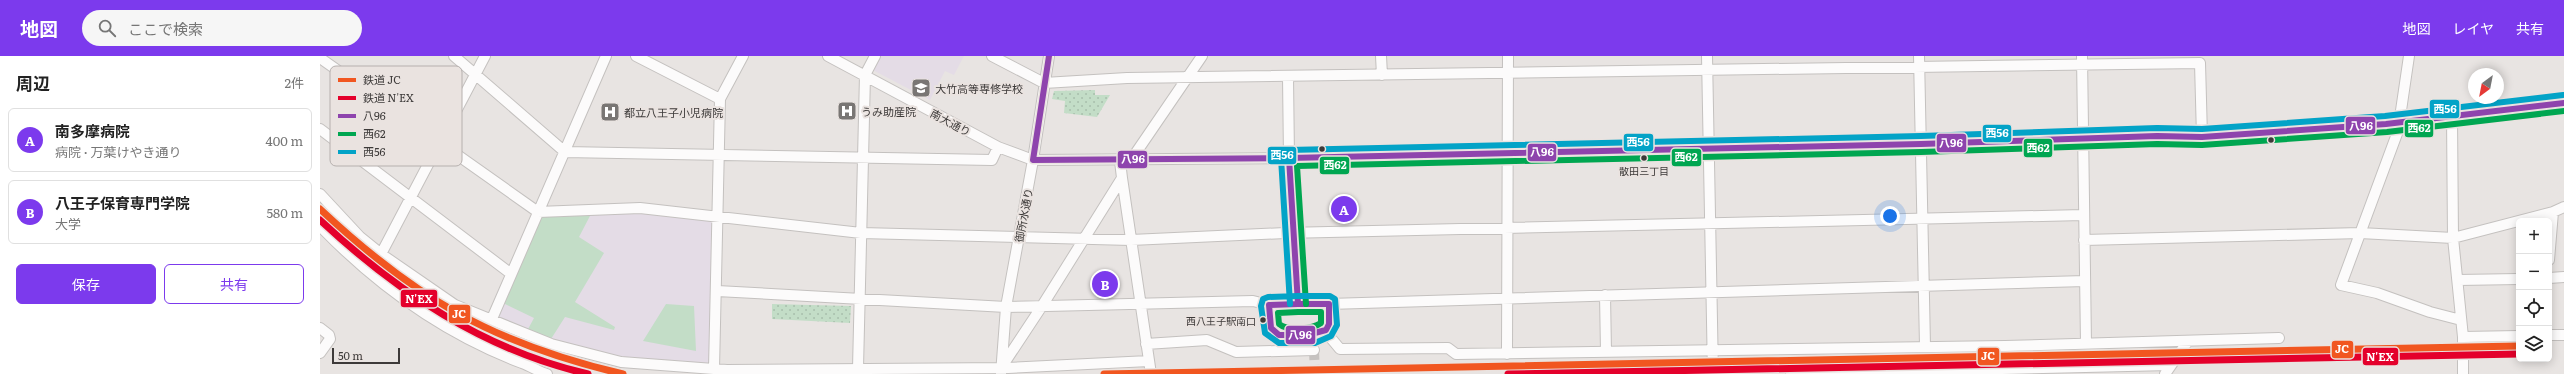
<!DOCTYPE html>
<html lang="ja">
<meta charset="utf-8">
<style>
body{margin:0;font-family:Literata,"Noto Sans JP",serif;background:#f6f6f6;color:#222}
.controls{position:absolute;right:12px;bottom:12px;display:grid;overflow:hidden;border-radius:6px;box-shadow:0 2px 10px #0003}
.controls button{width:36px;height:36px;display:grid;place-items:center;padding:0;border:0;border-bottom:1px solid #e0e0e0;background:#fff;color:#222;font:20px sans-serif}
.compass{position:absolute;left:2148px;top:12px;width:36px;height:36px;border-radius:50%;background:#fff;box-shadow:0 2px 10px #0003;rotate:212deg}
.scale{position:absolute;left:12px;bottom:10px;width:68px;box-sizing:border-box;padding-left:4px;border:2px solid #3d3a39;border-top:0;font-size:11px;line-height:14px;white-space:nowrap;color:#3d3a39;-webkit-text-stroke:3px #eae3e0;paint-order:stroke}
.you{position:absolute;left:1570px;top:160px;width:14px;height:14px;margin:-10px;border:3px solid #fff;border-radius:50%;background:#1a73e8;box-shadow:0 0 0 6px #1a73e833}
.badge{display:grid;place-items:center;width:26px;height:26px;border-radius:50%;background:#7c3aed;color:#fff;font-size:13px;font-weight:700}
.pin{position:absolute;translate:-50% -50%;border:2px solid #fff;box-shadow:0 1px 4px #0006}
.list{margin:0;padding:0;list-style:none}
h2{display:flex;justify-content:space-between;align-items:center;height:52px;margin:0;padding:0 16px;font-size:17px}
h2 small{font-size:13px;font-weight:400;color:#767676}
.list li{display:grid;grid-template-columns:26px 1fr auto;gap:12px;align-items:center;box-sizing:border-box;height:64px;margin:0 8px 8px;padding:0 8px;border:1px solid #e0e0e0;border-radius:6px}
.list b{display:block;font-size:15px;white-space:nowrap}
.list p{margin:0;font-size:13px;white-space:nowrap;color:#767676}
.list em{font-size:13px;font-style:normal;color:#767676}
.actions{display:flex;gap:8px;padding:12px 16px}
.actions a{flex:1;padding:9px 0;border:1px solid #7c3aed;border-radius:6px;text-align:center;font-size:14px;color:#7c3aed}
.actions .main{background:#7c3aed;color:#fff}
.icon{flex:none;width:22px;height:22px;fill:none;stroke:currentColor;stroke-width:2;stroke-linecap:round;stroke-linejoin:round}
.map{position:relative;flex:none;width:2244px;height:318px;overflow:hidden}
header{display:flex;align-items:center;gap:24px;box-sizing:border-box;height:56px;padding:0 20px;background:#7c3aed;color:#fff}
header strong{font-size:19px}
nav{display:flex;gap:22px;margin-inline-start:auto;font-size:14px}
.search{width:280px;height:36px;background:#f6f6f6;display:flex;align-items:center;gap:10px;box-sizing:border-box;padding:0 14px;border-radius:22px;color:#767676;font-size:15px}
main{display:flex}
aside{flex:1;background:#fff}
.map>svg:first-child{display:block}
.education{fill:#e4dce6}
.park{fill:url(#park-dots)}
.pitch{fill:#c3ddc7}
.lines{fill:none;stroke-linecap:round;stroke-linejoin:round}
.minor-tunnel{stroke:#c6c2c0;stroke-width:10;stroke-dasharray:10 5;stroke-linecap:butt}
.minor-casing{stroke:#c4c1bf;stroke-width:12}
.minor{stroke:#fcfbfb;stroke-width:10}
.bus-1-casing{stroke:#eae3e0;stroke-width:9}
.bus-2-casing{stroke:#eae3e0;stroke-width:9}
.bus-3-casing{stroke:#eae3e0;stroke-width:9}
.bus-1{stroke:#8e44ad;stroke-width:6}
.bus-2{stroke:#00a651;stroke-width:6}
.bus-3{stroke:#03a3c7;stroke-width:6}
.rail-1-casing{stroke:#eae3e0;stroke-width:10}
.rail-2-casing{stroke:#eae3e0;stroke-width:10}
.rail-1{stroke:#f15620;stroke-width:7}
.rail-2{stroke:#e4002b;stroke-width:7}
.bus-dot{fill:#3d3a39;stroke:#eae3e0;stroke-width:1.5}
.labels{text-anchor:middle;dominant-baseline:central;stroke-width:4;stroke-linejoin:round;paint-order:stroke}
.bus-label{font-size:10px;fill:#3d3a39;stroke:#eae3e0}
.poi-label{font-size:11px;fill:#3d3a39;stroke:#eae3e0;text-anchor:start}
.street-label{font-size:11px;fill:#3d3a39;stroke:#eae3e0}
.key{fill:#eae3e0;stroke:#b6b0ae;stroke-width:1}
.key-label{font-size:11px;fill:#3d3a39}
.line-badge{stroke:#eae3e0;stroke-width:1.5}
.badge-label{font-size:11px;text-anchor:middle;font-weight:bold;fill:#fff}
</style>
<header>
<strong>地図</strong>
<div class="search"><svg class="icon" aria-label="search" viewBox="0 0 24 24"><circle cx="10" cy="10" r="6"/><path d="M15 15l6 6"/></svg>ここで検索</div>
<nav><a>地図</a><a>レイヤ</a><a>共有</a></nav>
</header>
<main>
<aside>
<h2>周辺<small>2件</small></h2>
<ul class="list">
<li><span class="badge">A</span><div><b>南多摩病院</b><p>病院 · 万葉けやき通り</p></div><em>400 m</em></li>
<li><span class="badge">B</span><div><b>八王子保育専門学院</b><p>大学</p></div><em>580 m</em></li>
</ul>
<div class="actions"><a class="main">保存</a><a>共有</a></div>
</aside>
<div class="map">
<svg width="2244" height="318" viewBox="0 0 2244 318">
<defs>
<pattern id="park-dots" width="8" height="8" patternUnits="userSpaceOnUse"><rect width="8" height="8" fill="#c3ddc7"/><path d="M2 2h.1M6 6h.1" fill="none" stroke="#a8beac" stroke-width="1.8" stroke-linecap="round"/></pattern>
</defs>
<rect width="100%" height="100%" fill="#e8e4e2"/>
<path class="education" d="M555,0H644L634,19L625,15L610,44L549,12Z
M320,156L389,164L393,168L392,306L388,310L305,301L275,295L224,281L177,262L221,161Z"/>
<path class="park" d="M775,34V39H790L777,61L744,57L745,45L732,43L734,35Z
M452,248L531,250L530,267L452,263Z"/>
<path class="pitch" d="M271,158L259,181L284,197L255,246L295,271L294,274L245,261L231,283L207,275L214,262L183,247L221,161Z
M346,248L374,250L376,295L323,285Z"/>
<g class="lines">
<path class="minor-tunnel" d="M994,294L995,318"/>
<defs>
<path id="minor" d="M134,0L245,96L672,104L678,91
M316,0L400,43
M508,0L678,91L713,104L969,102L1601,88L1837,80L1882,81L1973,76L2066,68L2244,47
M672,0L724,27L807,22L1880,7L1882,81
M1061,0L1062,19
M1387,0L1393,318
M1599,0L1605,290
M1762,0L1766,288
M2089,0L2078,75L2021,229L2057,237L2110,256L2141,264
M0,2L218,156L320,152L541,177L811,184L965,177L1763,159
M968,21L969,102L978,248
M2132,61L2133,182L2143,281V318
M0,73L190,217
M811,104L882,0
M802,122L831,318
M0,138L40,181L61,198L135,249L231,288L301,306L407,314L688,312L829,305
M0,170C57,229 125,278 202,307C211,310 219,316 227,318
M1764,184L2040,177L2133,182L2233,156L2244,151
M61,198L165,0
M2229,204L2233,156
M2229,222L2244,221
M2138,224L2199,223
M397,235L686,251L933,245L949,249L1009,248L1765,225
M1285,239L1286,296
M949,249L951,272L959,279L998,278L1009,270V248
M171,265L286,0
M0,272L9,279L10,283L0,297
M1005,275L1020,293L1128,292L1136,298L1685,290L1959,282
M2229,279H2244
M2143,281L2199,280
M826,288L887,284L916,296L994,294
M1187,298L1188,0
M538,312L545,19L555,0
M681,312L722,250L802,122L800,105
M394,313L400,43L423,0
M681,318L686,251L713,104L729,0
M1471,318L1850,309
M1845,318L1868,285"/>
</defs>
<use href="#minor" class="minor-casing"/>
<use href="#minor" class="minor"/>
<defs>
<path id="bus-1" d="M729,0L713,104L969,102L1601,88L1837,80L1882,81L2066,68L2244,47
M969,102L978,248
M978,248H1009V268L1006,274L987,279H959L951,272L949,249Z"/>
<path id="bus-2" d="M986,248L977,110L1601,96L1837,88L1882,89L2067,76L2244,55
M978,256H1001V267C993,273 967,275 959,268L958,257Z"/>
<path id="bus-3" d="M978,240H1010L1015,243L1017,269L1011,280L995,287H959L945,277L941,250L943,243L948,241Z
M970,248L961,102L963,97L968,94L1601,80L1837,72L1882,73L2065,60L2243,39"/>
</defs>
<use href="#bus-1" class="bus-1-casing"/>
<use href="#bus-2" class="bus-2-casing"/>
<use href="#bus-3" class="bus-3-casing"/>
<use href="#bus-1" class="bus-1"/>
<use href="#bus-2" class="bus-2"/>
<use href="#bus-3" class="bus-3"/>
<defs>
<path id="rail-1" d="M0,153C96,243 174,288 303,318
M784,318L2199,290"/>
<path id="rail-2" d="M0,164C77,236 164,294 268,318
M1188,318L2199,298"/>
</defs>
<use href="#rail-1" class="rail-1-casing"/>
<use href="#rail-2" class="rail-2-casing"/>
<use href="#rail-1" class="rail-1"/>
<use href="#rail-2" class="rail-2"/>
</g>
<defs>
<symbol id="university-square" viewBox="-11 -11 22 22"><rect x="-9" y="-9" width="18" height="18" rx="4" fill="#797674" stroke="#eae3e0"/><path d="M0-5L7-2L0 1L-7-2ZM-4 1L0 2.5L4 1V4Q0 6-4 4Z" fill="#fff"/></symbol>
<symbol id="hospital-square" viewBox="-11 -11 22 22"><rect x="-9" y="-9" width="18" height="18" rx="4" fill="#797674" stroke="#eae3e0"/><path d="M-5-5h3v3.5h4V-5h3V5h-3V1.5h-4V5h-3Z" fill="#fff"/></symbol>
</defs>
<g fill-rule="evenodd">
<use href="#university-square" x="590" y="21" width="22" height="22"/>
<use href="#hospital-square" x="516" y="44" width="22" height="22"/>
<use href="#hospital-square" x="279" y="45" width="22" height="22"/>
</g>
<g class="bus-dot">
<circle cx="1951" cy="84" r="3.5"/>
<circle cx="1002" cy="93" r="3.5"/>
<circle cx="1324" cy="102" r="3.5"/>
<circle cx="943" cy="264" r="3.5"/>
</g>
<g class="labels">
<g class="bus-label">
<text x="1324" y="114">散田三丁目</text>
<text x="936" y="264" text-anchor="end">西八王子駅南口</text>
</g>
<g class="poi-label">
<text x="615" y="32">大竹高等専修学校</text>
<text x="541" y="55">うみ助産院</text>
<text x="304" y="56">都立八王子小児病院</text>
</g>
<g class="street-label">
<text transform="translate(631 66) rotate(28)">南大通り</text>
<text transform="translate(703 159) rotate(-79)">御所水通り</text>
</g>
</g>
<rect x="10" y="10" width="132" height="100" rx="6" class="key"/>
<rect x="18" y="22" width="18" height="4" fill="#f15620"/>
<rect x="18" y="40" width="18" height="4" fill="#e4002b"/>
<rect x="18" y="58" width="18" height="4" fill="#8e44ad"/>
<rect x="18" y="76" width="18" height="4" fill="#00a651"/>
<rect x="18" y="94" width="18" height="4" fill="#03a3c7"/>
<g class="key-label">
<text x="43" y="28">鉄道 JC</text>
<text x="43" y="46">鉄道 N'EX</text>
<text x="43" y="64">八96</text>
<text x="43" y="82">西62</text>
<text x="43" y="100">西56</text>
</g>
<g class="line-badge">
<rect x="2109" y="43" width="31" height="20" rx="4" fill="#03a3c7"/>
<rect x="2025" y="60" width="31" height="19" rx="4" fill="#8e44ad"/>
<rect x="2084" y="63" width="30" height="19" rx="4" fill="#00a651"/>
<rect x="1662" y="68" width="30" height="19" rx="4" fill="#03a3c7"/>
<rect x="1303" y="77" width="31" height="19" rx="4" fill="#03a3c7"/>
<rect x="1616" y="77" width="31" height="20" rx="4" fill="#8e44ad"/>
<rect x="1703" y="82" width="30" height="20" rx="4" fill="#00a651"/>
<rect x="1207" y="87" width="30" height="19" rx="4" fill="#8e44ad"/>
<rect x="947" y="90" width="30" height="19" rx="4" fill="#03a3c7"/>
<rect x="1351" y="92" width="31" height="19" rx="4" fill="#00a651"/>
<rect x="797" y="94" width="31" height="19" rx="4" fill="#8e44ad"/>
<rect x="999" y="100" width="31" height="19" rx="4" fill="#00a651"/>
<rect x="80" y="233" width="38" height="19" rx="4" fill="#e4002b"/>
<rect x="128" y="248" width="23" height="20" rx="4" fill="#f15620"/>
<rect x="965" y="269" width="31" height="20" rx="4" fill="#8e44ad"/>
<rect x="2011" y="284" width="23" height="19" rx="4" fill="#f15620"/>
<rect x="1657" y="291" width="23" height="19" rx="4" fill="#f15620"/>
<rect x="2042" y="291" width="37" height="19" rx="4" fill="#e4002b"/>
</g>
<g class="badge-label">
<text x="2125" y="57">西56</text>
<text x="2041" y="74">八96</text>
<text x="2099" y="76">西62</text>
<text x="1677" y="81">西56</text>
<text x="1318" y="90">西56</text>
<text x="1631" y="91">八96</text>
<text x="1718" y="96">西62</text>
<text x="1222" y="100">八96</text>
<text x="962" y="103">西56</text>
<text x="1366" y="105">西62</text>
<text x="813" y="107">八96</text>
<text x="1015" y="113">西62</text>
<text x="99" y="247">N'EX</text>
<text x="139" y="262">JC</text>
<text x="980" y="283">八96</text>
<text x="2022" y="297">JC</text>
<text x="1668" y="304">JC</text>
<text x="2060" y="305">N'EX</text>
</g>
</svg>
<div class="controls">
<button>+</button>
<button>−</button>
<button><svg class="icon" aria-label="locate" viewBox="0 0 24 24"><circle cx="12" cy="12" r="6"/><path d="M12 2v4M12 18v4M2 12h4M18 12h4"/></svg></button>
<button><svg class="icon" aria-label="layers" viewBox="0 0 24 24"><path d="M12 4l9 5-9 5-9-5zM3 14l9 5 9-5"/></svg></button>
</div>
<svg class="compass" viewBox="-18 -18 36 36"><path d="M0-13l5 13h-10z" fill="#e53935"/><path d="M0 13l5-13h-10z" fill="#767676"/></svg>
<div class="scale">50 m</div>
<div class="you"></div>
<div class="pin badge" style="left:1024px;top:153px">A</div>
<div class="pin badge" style="left:785px;top:228px">B</div>
</div>
</main>
